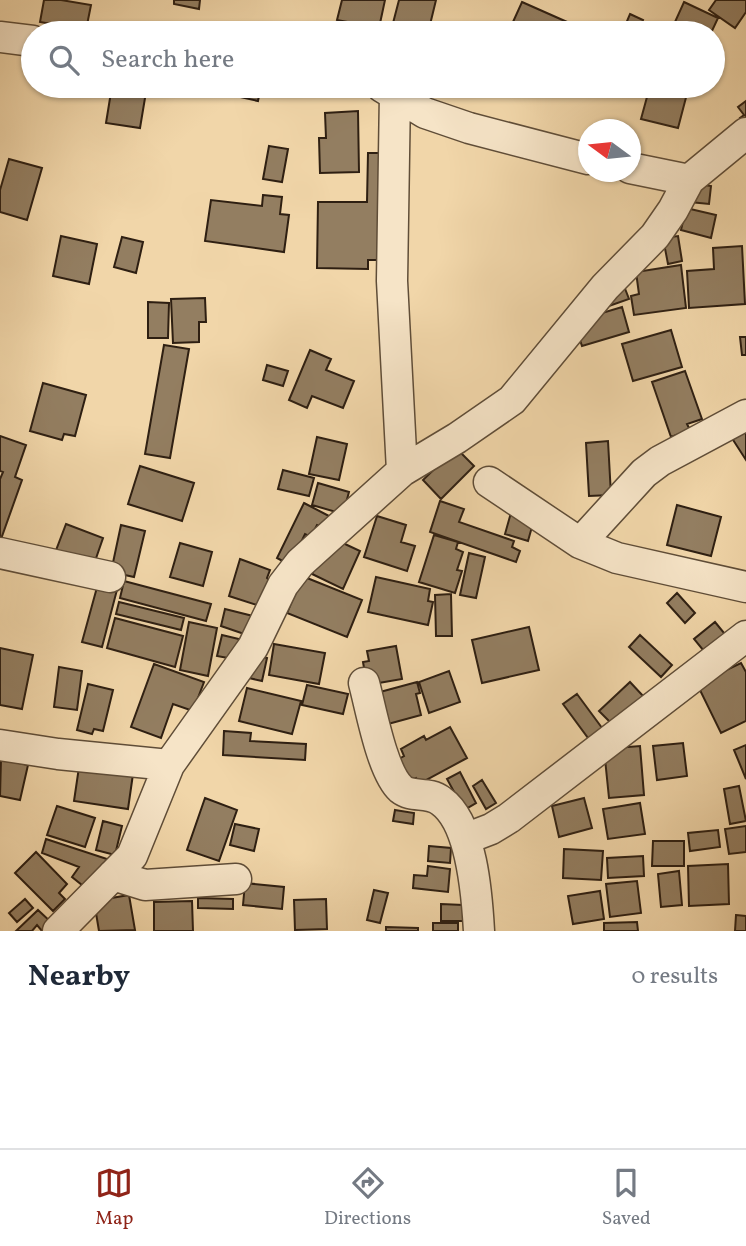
<!DOCTYPE html>
<style>
body{margin:0;font-family:Vollkorn,serif;background:#f6f6f7;color:#1f2937}
.compass{position:absolute;left:578px;top:119px;width:63px;height:63px;border-radius:50%;background:#fff;box-shadow:0 2px 5px #0004;rotate:285deg}
.list{margin:0;padding:0;list-style:none}
h2{display:flex;justify-content:space-between;align-items:center;height:91px;margin:0;padding:0 28px;font-size:30px}
h2 small{font-size:23px;font-weight:400;color:#747a83}
.icon{flex:none;width:38px;height:38px;fill:none;stroke:currentColor;stroke-width:2;stroke-linecap:round;stroke-linejoin:round}
.map{position:relative;flex:none;width:746px;height:931px;overflow:hidden}
.search{position:absolute;background:#fff;box-shadow:0 2px 5px #0004;left:21px;right:21px;top:21px;height:77px;display:flex;align-items:center;gap:18px;box-sizing:border-box;padding:0 24px;border-radius:38px;color:#747a83;font-size:26px}
.sheet{height:217px;background:#fff}
nav{display:flex;justify-content:space-around;align-items:center;box-sizing:border-box;height:98px;border-top:2px solid #e0e1e3;background:#fff;font-size:19px;color:#747a83}
nav a{display:grid;justify-items:center;gap:4px}
nav .on{color:#8f2418}
.map>svg:first-child{display:block}
.building{fill:#937e61;stroke:#2e1f12;stroke-width:2}
.lines{fill:none;stroke-linecap:round;stroke-linejoin:round}
.minor-casing{stroke:#5f4d38;stroke-width:33}
.minor{stroke:#f6e4c7;stroke-width:30}
</style>
<div class="map">
<svg width="746" height="931" viewBox="0 0 746 931">
<rect width="100%" height="100%" fill="#f1d6a9"/>
<filter id="stains"><feTurbulence type="fractalNoise" baseFrequency=".00286" numOctaves="4"/><feColorMatrix values="0 0 0 0 .2 0 0 0 0 .09 0 0 0 0 .02 0 0 0 .5 -.17"/></filter>
<radialGradient id="worn" r=".72"><stop offset=".6" stop-color="#630" stop-opacity="0"/><stop offset="1" stop-color="#630" stop-opacity=".3"/></radialGradient>
<path class="building" d="M44,0H61L91,5L86,30L40,22Z
M174,0H200L199,9L174,4Z
M342,0H385L379,28L337,20Z
M399,0H436L428,33H417L392,27Z
M716,0H746V12L735,28L709,10Z
M522,2L592,33H508Z
M684,2L718,18L711,33H670Z
M630,14L643,20L637,33H622Z
M112,86H147L140,128L106,123Z
M223,86H261L258,101L222,93Z
M270,86H286L285,91L270,88Z
M650,86H689L678,128L641,119Z
M746,101V123L744,124L740,118L744,115L738,107Z
M358,111L359,172L320,173L319,138H326L325,113Z
M269,146L288,149L282,182L263,179Z
M368,153H389L384,260H368V269L317,268L318,202H367Z
M9,159L42,168L27,220L0,212V190Z
M692,183L711,186L709,204L690,202Z
M263,195L282,197L280,214L289,215L284,252L205,241L211,200L262,206Z
M686,208L716,215L711,238L681,230Z
M61,236L97,244L89,284L53,276Z
M678,236L682,261L668,264L663,238Z
M122,237L143,242L136,273L114,267Z
M742,246L745,304L689,308L687,271L714,269L713,248Z
M681,265L686,308L634,315L631,296L639,294L636,272Z
M624,286L629,299L606,307Z
M205,298L206,322H199V342L173,343L171,299Z
M148,302L169,303L168,338H148Z
M622,307L629,332L582,346L577,331L582,319Z
M671,330L682,367L633,381L622,344Z
M740,337H746V355H742Z
M164,345L189,349L170,458L145,454Z
M310,350L331,359L326,370L354,381L343,408L312,396L307,408L289,400Z
M267,365L288,371L283,386L263,380Z
M685,371L702,419L687,424L690,430L671,437L652,382Z
M43,383L86,395L75,436L64,434L62,440L30,431Z
M746,429V460L728,432Z
M0,436L26,445L15,477L22,480L0,542V479L3,472L0,471Z
M317,437L347,444L339,480L309,474Z
M608,441L611,495L589,496L586,443Z
M456,448L474,466L441,499L423,480Z
M140,466L194,483L182,521L128,504Z
M283,470L314,478L309,496L278,489Z
M318,483L349,492L343,514L312,505Z
M440,501L464,509L459,522L514,541L512,547L520,551L516,562L430,532Z
M304,503L329,516L323,528L317,525L311,537L305,534L290,565L277,558Z
M677,505L721,517L711,556L667,545Z
M512,509L535,516L528,541L505,534Z
M377,516L406,525L401,542L415,546L407,571L364,557Z
M66,524L103,538L93,567L55,553Z
M121,525L145,531L134,577L111,572Z
M434,535L458,542L456,549L463,552L457,570L462,571L455,593L419,582Z
M330,537L360,551L343,589L312,574Z
M180,543L212,552L203,586L170,577Z
M469,553L485,557L476,598L460,595Z
M240,559L270,570L267,578L270,581L257,605L229,596Z
M302,576L362,600L347,637L287,613Z
M376,577L430,589L428,601L433,602L428,625L368,612Z
M99,580L118,586L102,647L82,642Z
M124,581L211,604L206,621L120,598Z
M677,593L695,613L685,623L667,603Z
M451,594L452,636H436L435,595Z
M119,602L184,618L181,630L116,614Z
M225,609L253,616L247,635L221,626Z
M115,618L183,636L175,667L107,648Z
M189,622L217,628L208,676L180,670Z
M715,622L729,639L708,656L694,639Z
M529,627L539,670L482,683L472,640Z
M222,635L243,640L239,660L217,656Z
M640,635L672,665L661,677L629,647Z
M274,644L325,653L319,684L269,675Z
M396,646L402,679L367,685L363,662L369,661L367,651Z
M0,648L33,655L22,709L0,705Z
M255,655L267,658L262,681L249,678Z
M741,663L746,672V721L721,733L697,684Z
M154,664L204,682L193,711L173,704L161,738L131,727Z
M59,667L82,671L77,710L54,707Z
M449,671L460,702L429,713L419,682Z
M417,682L420,693L416,694L421,715L388,724L380,692Z
M630,682L644,697L614,726L599,711Z
M88,684L113,690L103,731L94,729L92,734L77,730Z
M307,685L348,694L343,714L302,705Z
M247,688L301,701L292,734L239,721Z
M577,694L605,732L591,742L563,704Z
M450,727L467,758L419,784L416,778L409,781L397,760L404,756L401,749L424,736L426,740Z
M224,731L251,733L250,741L306,744L305,760L223,755Z
M683,743L687,776L657,780L653,746Z
M746,745V779L734,750Z
M640,746L644,795L609,798L604,749Z
M1,759L28,765L20,800L0,796Z
M79,767L133,774L128,809L74,801Z
M460,772L476,803L464,810L447,779Z
M482,780L496,803L486,809L473,786Z
M739,786L746,821L730,824L724,789Z
M205,798L237,810L219,861L187,850Z
M584,798L592,828L559,837L552,806Z
M640,803L645,834L608,839L603,809Z
M57,806L95,818L85,847L47,835Z
M395,810L414,813L413,824L393,821Z
M103,821L122,826L115,855L96,850Z
M235,824L259,829L254,851L230,845Z
M746,826V852L729,854L725,829Z
M718,830L720,847L690,851L688,833Z
M46,839L110,860L87,889L72,877L79,867L42,853Z
M653,841H684V866H652Z
M429,846L451,848L450,863L428,861Z
M564,849L603,851L601,880L563,878Z
M36,852L67,884L59,893L65,899L53,911L15,873Z
M643,856L644,876L608,878L607,858Z
M728,864L729,904L689,906L688,866Z
M428,866L450,869L448,892L413,888L414,875L427,876Z
M679,871L682,905L661,907L658,874Z
M637,881L641,913L610,917L606,884Z
M245,883L284,887L282,909L243,905Z
M374,890L388,893L380,923L367,920Z
M600,891L604,919L573,924L568,896Z
M129,895L135,930L99,931L94,901Z
M198,898L233,899V909L198,908Z
M25,899L33,908L17,922L9,913Z
M326,899L327,929L295,930L294,900Z
M192,901L193,931H154V902Z
M441,904L463,905V921H441Z
M38,910L53,924L46,931H42L37,925L32,931H16Z
M736,915L746,916V931H735Z
M637,922L638,931H604V923Z
M433,923H458V931H433Z
M386,927L418,928V931H386Z"/>
<g class="lines">
<defs>
<path id="minor" d="M0,37L33,41
M382,87L425,113L469,128L588,159
M395,93L392,281L402,471
M630,168L689,180
M489,482L580,543L617,558L746,587
M580,543L644,473L660,461L746,415
M0,553L110,577
M364,683C371,709 382,772 401,789C412,798 428,791 441,801C472,823 477,895 479,931
M0,745L58,754L169,765
M465,839L491,829L509,818L746,636
M113,875L145,885L236,879
M58,931L132,856L169,765L253,647L283,585L300,563L402,471L457,438L512,400L605,287L655,236L673,210L689,180L746,133"/>
</defs>
<use href="#minor" class="minor-casing"/>
<use href="#minor" class="minor"/>
</g>
<rect width="100%" height="100%" filter="url(#stains)"/>
<rect width="100%" height="100%" fill="url(#worn)"/>
</svg>
<svg class="compass" viewBox="-18 -18 36 36"><path d="M0-13l5 13h-10z" fill="#e53935"/><path d="M0 13l5-13h-10z" fill="#747a83"/></svg>
<div class="search"><svg class="icon" aria-label="search" viewBox="0 0 24 24"><circle cx="10" cy="10" r="6"/><path d="M15 15l6 6"/></svg>Search here</div>
</div>
<section class="sheet">
<h2>Nearby<small>0 results</small></h2>
<ul class="list">
</ul>
</section>
<nav>
<a class="on"><svg class="icon" aria-label="map" viewBox="0 0 24 24"><path d="M3 6l6-2 6 2 6-2v14l-6 2-6-2-6 2zM9 4v14M15 6v14"/></svg>Map</a>
<a><svg class="icon" aria-label="directions" viewBox="0 0 24 24"><path d="M12 3l9 9-9 9-9-9zM9 14v-3h6M13 9l2 2-2 2"/></svg>Directions</a>
<a><svg class="icon" aria-label="saved" viewBox="0 0 24 24"><path d="M7 4h10v16l-5-4-5 4z"/></svg>Saved</a>
</nav>
